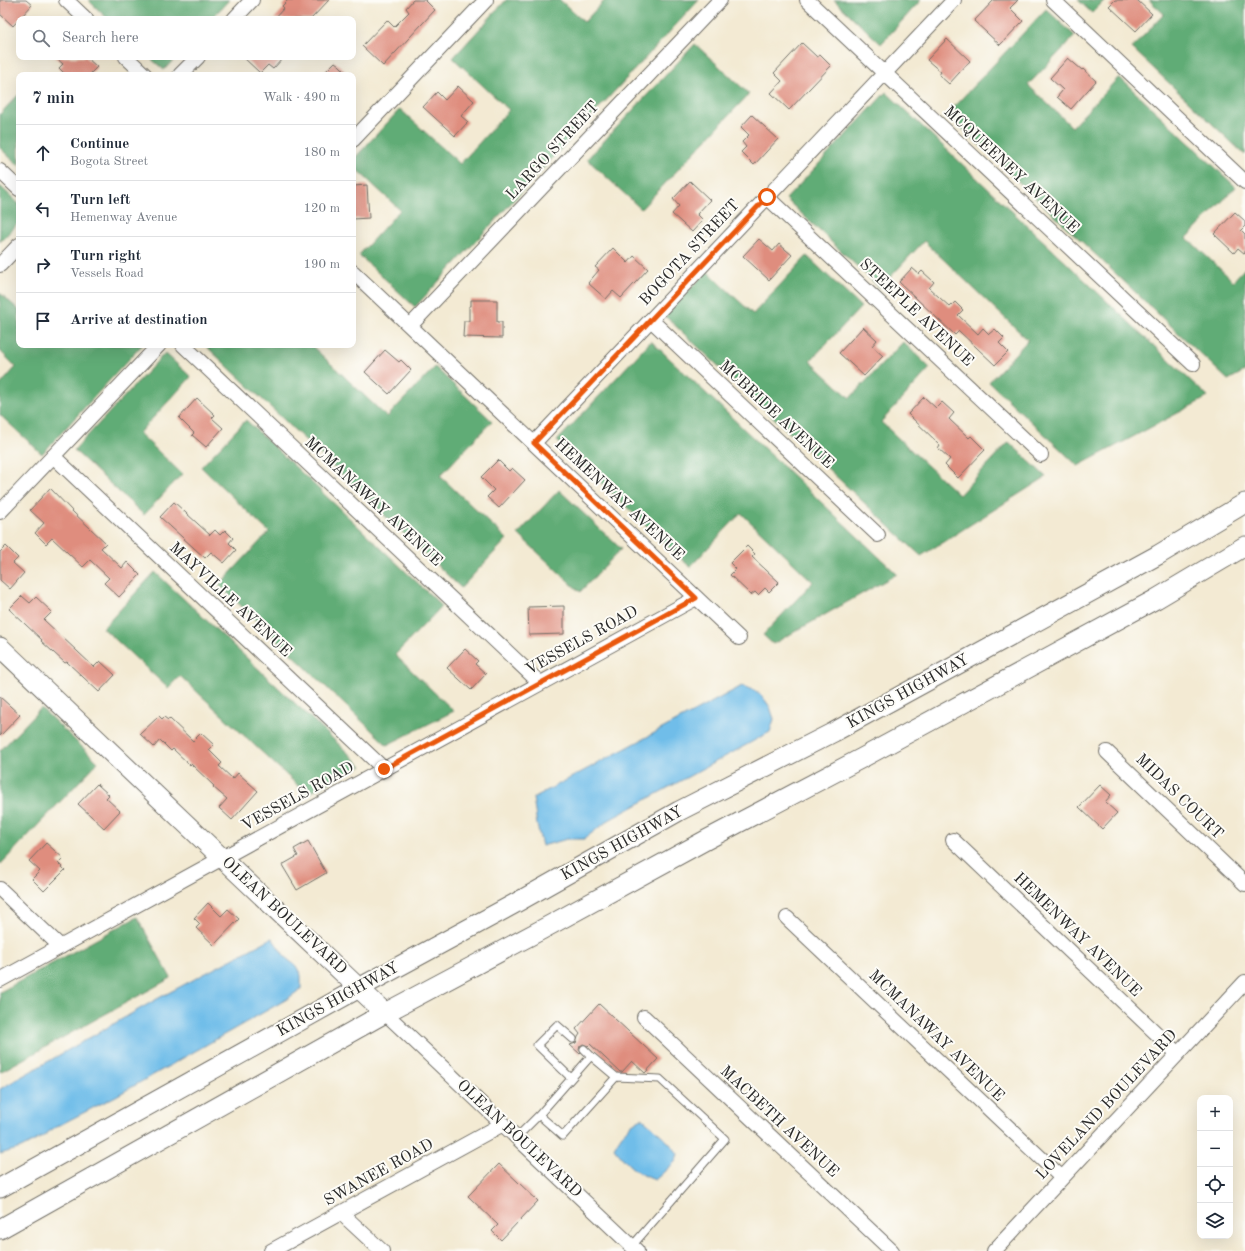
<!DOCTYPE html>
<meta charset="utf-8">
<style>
body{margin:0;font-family:"Old Standard TT",serif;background:#f2f2f3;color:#1f2937}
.controls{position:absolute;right:12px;bottom:12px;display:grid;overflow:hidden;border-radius:8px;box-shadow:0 4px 16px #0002}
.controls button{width:36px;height:36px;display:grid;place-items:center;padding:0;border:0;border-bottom:1px solid #e0e1e3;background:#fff;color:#1f2937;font:20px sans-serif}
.stop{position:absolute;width:12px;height:12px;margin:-9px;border:3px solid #ea580c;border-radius:50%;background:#fff}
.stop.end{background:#ea580c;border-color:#fff;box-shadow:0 1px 4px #0008}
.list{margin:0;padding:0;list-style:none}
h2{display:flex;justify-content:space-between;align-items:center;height:52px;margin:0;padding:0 16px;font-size:17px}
h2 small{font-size:13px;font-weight:400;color:#747a83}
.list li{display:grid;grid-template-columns:26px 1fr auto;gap:12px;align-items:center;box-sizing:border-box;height:56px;padding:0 16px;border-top:1px solid #e0e1e3}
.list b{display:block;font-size:15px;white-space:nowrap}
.list p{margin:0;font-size:13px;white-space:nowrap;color:#747a83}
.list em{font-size:13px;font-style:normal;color:#747a83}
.icon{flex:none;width:22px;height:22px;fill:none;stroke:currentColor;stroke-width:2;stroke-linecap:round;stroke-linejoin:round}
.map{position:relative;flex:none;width:1245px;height:1251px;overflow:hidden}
.search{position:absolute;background:#fff;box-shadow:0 4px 16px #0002;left:16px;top:16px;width:340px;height:44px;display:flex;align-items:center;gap:10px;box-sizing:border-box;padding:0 14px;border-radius:8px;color:#747a83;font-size:15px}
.panel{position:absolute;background:#fff;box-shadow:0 4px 16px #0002;left:16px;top:72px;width:340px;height:276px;border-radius:8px}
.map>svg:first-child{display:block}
.forest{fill:#60ac76;stroke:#466c50}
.water{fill:#6fbde9;stroke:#4d748a}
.building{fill:#df8d7e}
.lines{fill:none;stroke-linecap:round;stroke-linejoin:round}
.lane-casing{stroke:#716e66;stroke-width:9}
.street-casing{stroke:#716e66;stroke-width:16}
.secondary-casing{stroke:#716e66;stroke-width:21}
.lane{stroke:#fff;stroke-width:7}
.street{stroke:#fff;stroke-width:14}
.secondary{stroke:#fff;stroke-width:19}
.route{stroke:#ea580c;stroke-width:5}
.labels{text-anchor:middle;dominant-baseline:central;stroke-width:4;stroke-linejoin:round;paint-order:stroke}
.street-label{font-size:16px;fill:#2b2b2b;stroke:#fdfcf7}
</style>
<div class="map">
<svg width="1245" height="1251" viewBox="0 0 1245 1251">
<rect width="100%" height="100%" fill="#fdfcf7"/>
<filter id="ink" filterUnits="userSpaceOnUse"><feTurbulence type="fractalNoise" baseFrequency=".025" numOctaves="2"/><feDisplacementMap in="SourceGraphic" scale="8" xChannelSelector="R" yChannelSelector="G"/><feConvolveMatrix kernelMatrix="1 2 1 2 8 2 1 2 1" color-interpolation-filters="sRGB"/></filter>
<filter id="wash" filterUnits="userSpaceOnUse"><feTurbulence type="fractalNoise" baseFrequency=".012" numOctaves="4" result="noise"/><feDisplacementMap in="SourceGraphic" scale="16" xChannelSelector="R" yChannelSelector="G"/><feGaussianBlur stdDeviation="0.9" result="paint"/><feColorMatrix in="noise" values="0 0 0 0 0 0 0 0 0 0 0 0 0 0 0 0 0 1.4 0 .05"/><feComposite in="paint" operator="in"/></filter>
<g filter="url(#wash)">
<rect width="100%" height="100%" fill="#f3ead3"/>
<path class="forest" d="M88,0H229L211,19H108Z
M506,0H560L584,22L605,0H699L415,307L359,255L400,210L353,166V160L400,109L460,164L509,110L453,58Z
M834,0H921L881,44Z
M1078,0H1105L1092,13Z
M1149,0H1245V155L1132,48L1164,14Z
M1046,9L1075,36L1028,85L1072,127L1119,77L1236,187L1187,238L1233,281L1245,268V371L1228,380L947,114Z
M695,44L749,94L641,209L587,159Z
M149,57H176L164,70Z
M886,92L1208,397L1078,466L989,382L1028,340L924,241L880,288L786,199Z
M19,94V166L0,148V114Z
M0,186L19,204V222L0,242Z
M807,256L861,307L810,361L850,398L903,342L930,368L881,422L959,495L1009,442L1046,477L921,556L665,316L707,271L753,314Z
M0,293L19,310V345H142L42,454L0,415V385L16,367L0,351Z
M651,341L897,574L773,644L763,635L813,582L741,513L690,567L557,441Z
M205,345H311L387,417L435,367L492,421L440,476L507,539L461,588Z
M165,353L191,377L139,433L182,474L144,515L74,450Z
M246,420L442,606L395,655L454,711L387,745L219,585L269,532L201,467Z
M559,490L621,549L580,592L518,534Z
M155,572L362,766L307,794L180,676L168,688L103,628Z
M41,708L98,762L0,865V751Z
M137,917L171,978L0,1072V992Z"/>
<path class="water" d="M742,686L754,690L762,696L770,707L774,719L770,732L609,820L584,839H567L542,846L537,825L533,798Z
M272,938L286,958L296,966L301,975V989L287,999L116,1096L54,1128L42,1137L21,1148L0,1154V1089L157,999Z
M642,1118C652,1126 671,1143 678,1154L675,1162L655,1180C635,1173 627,1164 614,1148C621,1135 629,1124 642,1118Z"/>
<g id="blocks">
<path class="building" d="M0,0H26L32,5L13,26L0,14Z
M288,0H329L311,19H274L284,8L282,6Z
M413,0H425L435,10L383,66L362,46L387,20L394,27L409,12L406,8Z
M994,0H1018L1010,8L1023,21L1000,45L974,21Z
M1115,0H1137L1152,14L1136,31L1109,6Z
M947,39L970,61L949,84L939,75L941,72L927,60Z
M802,43L817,57L820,55L831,66L789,110L771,93L782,81L774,73Z
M55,57H86L97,67L89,75H66L59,68L63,64Z
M243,57H284L273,69L268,65L260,73Z
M1068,58L1082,70L1083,69L1096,81L1071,109L1057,97L1063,90L1050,78Z
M335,62L339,65L349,75H322Z
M458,86L474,101L461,116L468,122L455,136L423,107L437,92L445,100Z
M752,115L778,139L754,165L741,152L746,147L742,142L749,135L741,127Z
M690,181L710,200L697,214L703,220L692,232L672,214L679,206L673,199Z
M367,185L369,218L353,219V186Z
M1235,212L1245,221V226L1241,230L1245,234V254L1238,248L1234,253L1214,234Z
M759,239L773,251L779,244L792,255L769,280L743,256Z
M613,248L628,263L634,256L648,269L621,298L613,291L606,299L588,283L599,270L595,267Z
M912,268L919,274L922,271L934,282L929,288L950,307L955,302L963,310L958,315L978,334L983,328L989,334L995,329L1004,338L999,343L1008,352L995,365L959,331L955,335L899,282Z
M471,300H497V322H502V338L463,337L464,321H469V306H471Z
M863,327L877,340L872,346L883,356L864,376L839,353Z
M385,350L399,362L401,360L411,370L389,394L365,372Z
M924,397L936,408L942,402L954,413L949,419L969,438L971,436L985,450L958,478L945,465L950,459L938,448L940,445L908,414Z
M197,398L215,415L212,418L223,428L206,447L192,435L194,433L179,418Z
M498,460L509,471L512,468L525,480L499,508L487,497L494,490L481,477Z
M50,488L74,513L106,543L101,548L122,568L127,562L140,575L119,597L104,583L109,578L90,560L83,567L52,538L46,544L35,533L44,523L30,510Z
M174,502L210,535L215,530L220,535L225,530L233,538L229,543L236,550L224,563L211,552L205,558L160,517Z
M6,546L18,558L13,563L24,573L10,589L0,580V552Z
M747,546L755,554L752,557L779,582L769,592L765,588L758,595L755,592L751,595L730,575L736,569L730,563Z
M22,596L30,603L36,597L52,612L44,620L94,667L100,661L115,675L99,692L67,662L65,663L41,641L42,640L9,609Z
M564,606V634L529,635L528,607Z
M465,649L478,661L475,664L486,674L471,690L447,668Z
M0,697L20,715L0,736Z
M159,716L162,719L164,717L168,720L169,718L193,741L201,733L214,745L209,750L222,763L219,766L233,779L238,773L258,791L232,820L219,808L227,799L213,787L214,786L191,764L190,765L173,749L171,751L160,740L154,747L140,734Z
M97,784L109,795L106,798L120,811L104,828L78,804Z
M1100,785L1111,795L1105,802L1117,813L1102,829L1079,807Z
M308,841L326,873L297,890L282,865L298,856L294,849Z
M46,843L63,858L58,863L65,870L44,891L32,879L40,871L29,861Z
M208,903L221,916L228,909L239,919L214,945L196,928L200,924L194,918Z
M599,1004L658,1059L645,1073L632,1061L622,1072H620L590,1044L588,1046L583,1044L580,1046L579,1050L581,1053L580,1054L570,1045L576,1043L578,1037L580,1034L576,1029Z
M499,1164L538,1201L501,1240L492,1231L498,1225L468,1196Z"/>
</g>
</g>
<g filter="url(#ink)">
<use href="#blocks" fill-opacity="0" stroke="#716e66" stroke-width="1"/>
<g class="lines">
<defs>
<path id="lane" d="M584,1049L591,1056
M571,1078L537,1045L557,1025L573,1039
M539,1115L591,1056L616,1077
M517,1137L539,1115L563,1136L616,1077L660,1079L725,1139L632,1246"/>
<path id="street" d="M66,0L86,19
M807,0L1193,364
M1053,0L1245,182
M234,19L252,0
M126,57L145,75
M180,75L198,57
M353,140L486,0
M0,171L19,189
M767,197L1041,455
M0,265L19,245
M353,272L739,638
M651,320L878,535
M410,326L720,0
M183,345L540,683
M534,443L954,0
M53,456L384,769
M0,512L159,345
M1107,752L1245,884
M953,840L1178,1054
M0,889L61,947
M787,918L1062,1178
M0,980L696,598
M385,1013L637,1251
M644,1017L892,1251
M341,1213L382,1251
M271,1251L503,1124
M994,1251L1245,982"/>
<path id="secondary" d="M0,647L385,1013
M0,1188L359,988L514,904L679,811L834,732L1158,555L1245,503
M0,1229L385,1013L541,930L706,840L862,758L1156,599L1245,546"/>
</defs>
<use href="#lane" class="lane-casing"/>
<use href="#street" class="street-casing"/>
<use href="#secondary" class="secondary-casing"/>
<use href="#lane" class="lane"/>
<use href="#street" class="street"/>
<use href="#secondary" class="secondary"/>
</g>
</g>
<g class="lines" filter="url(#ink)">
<path class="route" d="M384,769L696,598L534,443L767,197"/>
</g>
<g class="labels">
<g class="street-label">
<text transform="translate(553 151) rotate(-47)">LARGO STREET</text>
<text transform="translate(1011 170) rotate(43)">MCQUEENEY AVENUE</text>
<text transform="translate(690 253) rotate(-47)">BOGOTA STREET</text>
<text transform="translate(916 313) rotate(43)">STEEPLE AVENUE</text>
<text transform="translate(776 415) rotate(43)">MCBRIDE AVENUE</text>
<text transform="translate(619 500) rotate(43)">HEMENWAY AVENUE</text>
<text transform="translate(373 502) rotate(43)">MCMANAWAY AVENUE</text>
<text transform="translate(230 600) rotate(43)">MAYVILLE AVENUE</text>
<text transform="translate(582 641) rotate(-29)">VESSELS ROAD</text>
<text transform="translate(908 692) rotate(-29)">KINGS HIGHWAY</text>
<text transform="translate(298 797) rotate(-29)">VESSELS ROAD</text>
<text transform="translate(1179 797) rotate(44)">MIDAS COURT</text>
<text transform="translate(622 844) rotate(-29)">KINGS HIGHWAY</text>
<text transform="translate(284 916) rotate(43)">OLEAN BOULEVARD</text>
<text transform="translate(1077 935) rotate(44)">HEMENWAY AVENUE</text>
<text transform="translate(338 1000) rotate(-29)">KINGS HIGHWAY</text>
<text transform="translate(936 1036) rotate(44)">MCMANAWAY AVENUE</text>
<text transform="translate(1107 1105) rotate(-47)">LOVELAND BOULEVARD</text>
<text transform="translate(779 1122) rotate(43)">MACBETH AVENUE</text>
<text transform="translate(519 1139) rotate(43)">OLEAN BOULEVARD</text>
<text transform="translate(379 1173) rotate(-29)">SWANEE ROAD</text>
</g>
</g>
</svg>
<div class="controls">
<button>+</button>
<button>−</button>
<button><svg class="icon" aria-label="locate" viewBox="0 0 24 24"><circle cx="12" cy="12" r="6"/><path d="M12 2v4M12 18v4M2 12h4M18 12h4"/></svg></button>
<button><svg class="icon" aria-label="layers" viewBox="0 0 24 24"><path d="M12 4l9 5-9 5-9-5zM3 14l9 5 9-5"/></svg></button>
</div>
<div class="stop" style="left:767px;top:197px"></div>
<div class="stop end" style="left:384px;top:769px"></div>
<div class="search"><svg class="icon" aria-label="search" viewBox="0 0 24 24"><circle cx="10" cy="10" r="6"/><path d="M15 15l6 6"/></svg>Search here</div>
<section class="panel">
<h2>7 min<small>Walk · 490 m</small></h2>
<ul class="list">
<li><svg class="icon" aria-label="ahead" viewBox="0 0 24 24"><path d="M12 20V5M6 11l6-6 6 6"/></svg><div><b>Continue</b><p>Bogota Street</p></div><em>180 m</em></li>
<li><svg class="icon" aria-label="left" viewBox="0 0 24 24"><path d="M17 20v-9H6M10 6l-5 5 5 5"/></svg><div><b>Turn left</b><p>Hemenway Avenue</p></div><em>120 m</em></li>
<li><svg class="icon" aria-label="right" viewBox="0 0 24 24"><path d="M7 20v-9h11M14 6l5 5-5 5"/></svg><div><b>Turn right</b><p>Vessels Road</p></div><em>190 m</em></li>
<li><svg class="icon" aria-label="arrive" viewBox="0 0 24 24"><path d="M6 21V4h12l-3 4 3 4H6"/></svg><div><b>Arrive at destination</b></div></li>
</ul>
</section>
</div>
